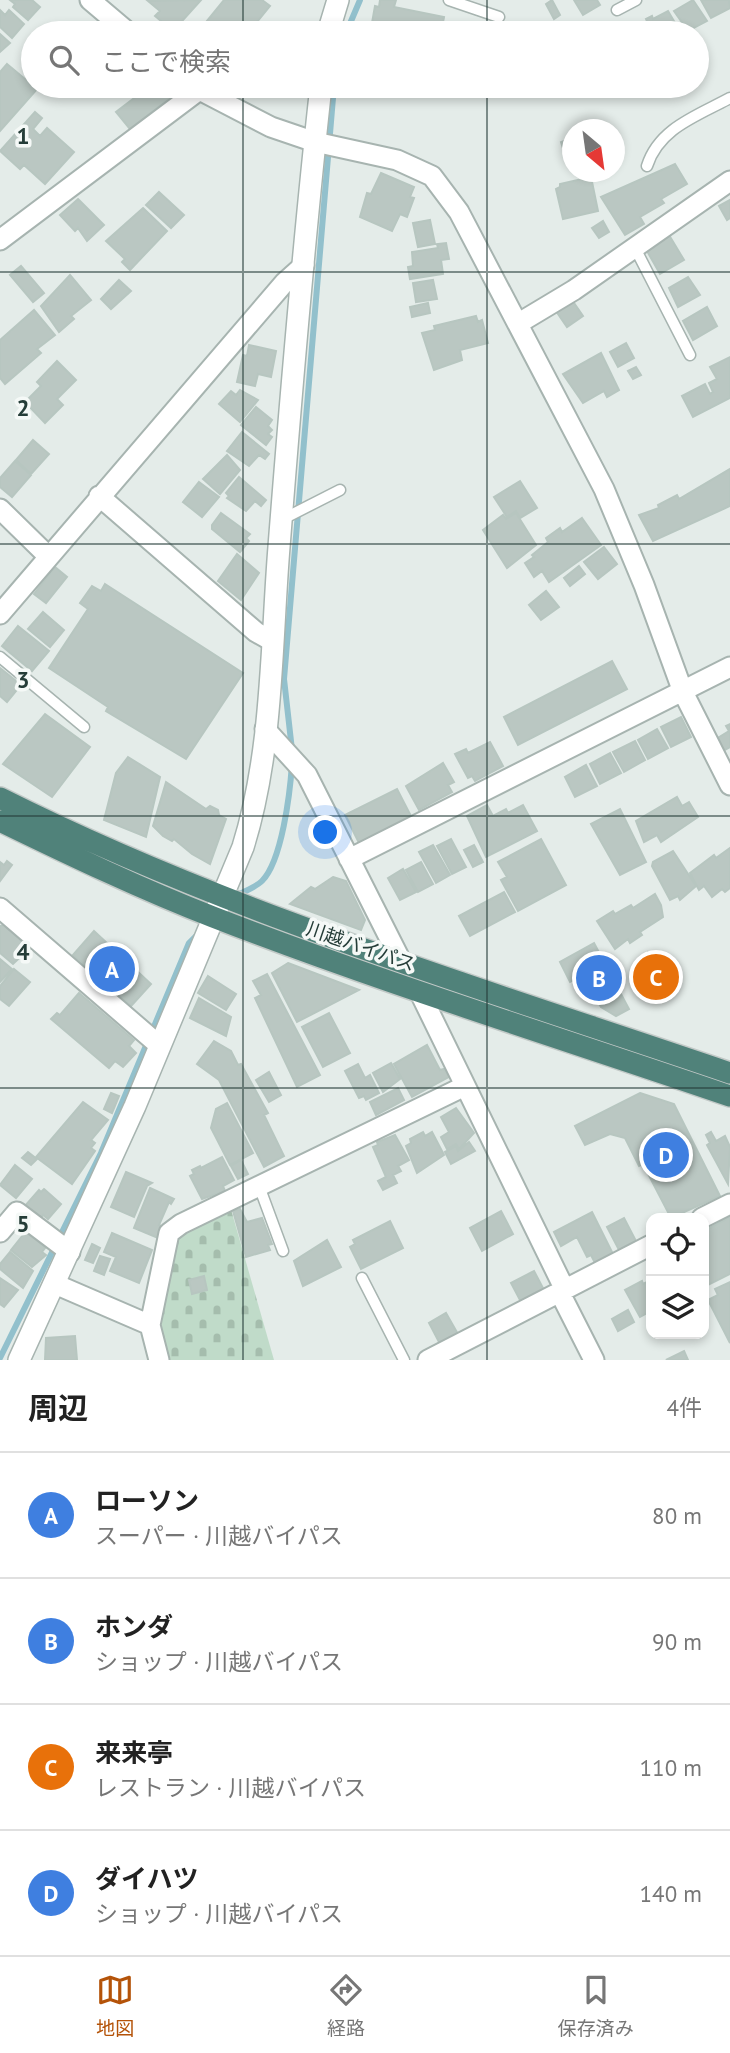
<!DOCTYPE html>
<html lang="ja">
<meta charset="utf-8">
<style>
body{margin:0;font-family:"PT Sans","Noto Sans JP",sans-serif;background:#f2f2f2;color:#222}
.controls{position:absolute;right:21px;bottom:21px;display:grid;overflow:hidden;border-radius:14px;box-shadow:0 4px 10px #0003}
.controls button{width:63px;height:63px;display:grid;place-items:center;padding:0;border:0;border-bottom:2px solid #e0e0e0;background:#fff;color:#222;font:35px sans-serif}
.compass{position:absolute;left:562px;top:119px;width:63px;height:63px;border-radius:50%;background:#fff;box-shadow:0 4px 10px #0003;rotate:151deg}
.you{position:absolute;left:326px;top:833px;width:24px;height:24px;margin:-18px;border:5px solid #fff;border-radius:50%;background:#1a73e8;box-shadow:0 0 0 10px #1a73e833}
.badge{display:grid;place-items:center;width:46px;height:46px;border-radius:50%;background:#b45309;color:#fff;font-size:23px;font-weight:700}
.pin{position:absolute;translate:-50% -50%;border:4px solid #fff;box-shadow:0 2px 7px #0006}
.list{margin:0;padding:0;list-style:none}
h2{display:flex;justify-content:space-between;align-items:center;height:91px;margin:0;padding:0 28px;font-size:30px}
h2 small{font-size:23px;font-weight:400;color:#767676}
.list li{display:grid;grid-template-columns:46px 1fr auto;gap:21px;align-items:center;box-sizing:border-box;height:126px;padding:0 28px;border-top:2px solid #e0e0e0}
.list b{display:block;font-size:26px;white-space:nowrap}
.list p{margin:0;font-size:23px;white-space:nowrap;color:#767676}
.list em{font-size:23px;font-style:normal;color:#767676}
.icon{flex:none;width:38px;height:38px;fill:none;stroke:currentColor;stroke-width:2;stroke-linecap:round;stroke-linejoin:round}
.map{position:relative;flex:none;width:730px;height:1360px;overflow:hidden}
.search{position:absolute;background:#fff;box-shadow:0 4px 10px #0003;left:21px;right:21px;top:21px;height:77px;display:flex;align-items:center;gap:18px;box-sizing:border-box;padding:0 24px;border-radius:38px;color:#767676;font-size:26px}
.sheet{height:595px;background:#fff}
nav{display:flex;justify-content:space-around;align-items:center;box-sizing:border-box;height:98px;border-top:2px solid #e0e0e0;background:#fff;font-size:19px;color:#767676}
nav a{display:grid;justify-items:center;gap:4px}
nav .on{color:#b45309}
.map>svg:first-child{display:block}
.cemetery{fill:url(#cemetery-stones)}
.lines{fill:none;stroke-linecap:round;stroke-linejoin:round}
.stream{stroke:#92c0cc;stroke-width:6}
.building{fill:#bac7c2;stroke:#b7c6c0;stroke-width:2}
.service-casing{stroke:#a7b4b0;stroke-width:13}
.minor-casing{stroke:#a7b4b0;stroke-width:23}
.tertiary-casing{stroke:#a7b4b0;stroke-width:24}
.trunk-casing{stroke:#c2c9c7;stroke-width:24}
.service{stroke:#fff;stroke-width:10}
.minor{stroke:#fff;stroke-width:19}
.tertiary{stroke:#fff;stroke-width:21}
.trunk{stroke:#50827a;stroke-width:21}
.grid{fill:none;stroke:#253d38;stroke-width:2;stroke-opacity:0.55}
.labels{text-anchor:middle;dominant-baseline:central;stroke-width:7;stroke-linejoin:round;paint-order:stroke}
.street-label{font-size:19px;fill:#253d38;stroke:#f5f9f7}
.grid-label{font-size:23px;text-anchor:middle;font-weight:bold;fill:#253d38;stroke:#f5f9f7;stroke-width:7;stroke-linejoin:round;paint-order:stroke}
</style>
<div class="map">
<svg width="730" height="1360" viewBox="0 0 730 1360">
<defs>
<pattern id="cemetery-stones" width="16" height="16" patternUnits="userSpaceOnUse" patternTransform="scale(1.75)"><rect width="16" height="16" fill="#c0dbc9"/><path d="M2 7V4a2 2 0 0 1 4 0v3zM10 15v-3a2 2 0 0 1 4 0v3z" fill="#a5bdad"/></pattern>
</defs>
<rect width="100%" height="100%" fill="#e4ece9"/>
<path class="cemetery" d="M230,1206L274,1360H166L158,1325L174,1235Z"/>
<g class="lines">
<path class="stream" d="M346,33L360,0
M292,750L284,679L334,86
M238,895C245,891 256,887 262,881C282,861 290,793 292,764
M0,1358L101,1153L189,943L198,934"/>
</g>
<path class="building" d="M10,0H32L40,7L28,20L13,7L15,4Z
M201,0L173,31L155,16L160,11L148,1Z
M224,0H262L270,6L248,33H200L198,32Z
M380,0H396L394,7L444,17L441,33H400L374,28L375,23H372L375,6L379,7Z
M552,0L560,15L554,19L546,4Z
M574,0H597L600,5L583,15Z
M693,0L707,21L688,31L674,11Z
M701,0H729L730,8L711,18Z
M0,10L5,15L9,10L24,24L12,38L0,27Z
M668,11L681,33H652L646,19L652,16L653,19Z
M558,23L564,33H546L545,31Z
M642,24L647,33L618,31L628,26L630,30Z
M0,34L10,43L0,52Z
M7,64L37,89L0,131V72Z
M150,86H171L176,93L130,129L116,112Z
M35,112L42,118L33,129L40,136L47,128L74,152L45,184L24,165L20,169L0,151Z
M572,138V167L569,168L561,142Z
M675,164L687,184L661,199L664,203L640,217L644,224L625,235L601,197Z
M381,173L414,187L410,197L414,198L407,217L400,214L392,231L360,217L367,193L371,194Z
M591,177L598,211L563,219L556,189L560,187V184Z
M159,192L184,215L171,228L146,205Z
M78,199L104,225L87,241L78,228L75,231L60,215Z
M730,200V218L727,220L719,206Z
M143,208L167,231L130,270L122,262L125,259L106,241Z
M430,220L435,244L418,247L413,223Z
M603,221L609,232L599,238L592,228Z
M669,235L684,260L660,274L647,251L653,248L651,245Z
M446,243L449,259L441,260L443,274L410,279L408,267L413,266L412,252L438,248L437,244Z
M21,266L44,293L33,302L10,275Z
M70,275L91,300L71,316L74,319L59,332L41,306Z
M688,277L700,295L678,307L669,288Z
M119,280L131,291L111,309L101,299Z
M433,280L437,299L416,302L413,283Z
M572,300L583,316L567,327L556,311Z
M428,303L430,313L412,317L410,307Z
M707,307L717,326L693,340L683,321Z
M34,310L55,335L37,349L41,353L5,384L0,378V340Z
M476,316L478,322L482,320L488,343L460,350L462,360L434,370L422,333L435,330L434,326Z
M626,343L634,358L618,367L610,352Z
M249,345L276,351L271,377L258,374L255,386L237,382L243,355L247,356Z
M601,353L619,390L607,397L604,391L583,403L563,374Z
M730,357V398L693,417L682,396L705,384L710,394L713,392L709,383L717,379L710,367Z
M57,361L76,380L57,399L63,405L45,423L25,402L41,386L37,382Z
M636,367L641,375L633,379L628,371Z
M240,390L258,400L240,422L219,404L231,391L236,395Z
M256,407L272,420L268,426L272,430L268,434L272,437L266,445L241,425Z
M242,432L269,454L265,459L259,455L249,466L227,451Z
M33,440L49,454L31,474L16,460Z
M227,455L240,470L220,494L203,479Z
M15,461L31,475L12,497L0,487V478Z
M730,469V506L653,541L639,515L659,508L658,505L677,495L679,499Z
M239,477L266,500L261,506L255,501L246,511L227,498L229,496L226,493Z
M520,481L537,508L520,518L516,511L507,517L494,497Z
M199,482L219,497L202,517L183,502Z
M221,513L250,534L246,538L249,541L240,552L212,529V525Z
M516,513L536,545L507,568L483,530L503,515L506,519Z
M582,518L601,545L549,582L542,571L534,577L525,563L534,557L532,555L548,542L546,538L560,528L562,532Z
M604,547L617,564L598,579L584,562Z
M237,554L259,573L241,600L218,581Z
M579,566L585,574L570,586L564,578Z
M55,567L67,577L46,603L34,594Z
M105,584L243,673L186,759L106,711L108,707L49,668L88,609L80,603L92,586L101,591Z
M546,591L559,607L541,620L529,605Z
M43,612L64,630L50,647L28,629Z
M18,626L49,651L32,671L2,646Z
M612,661L627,689L518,745L504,717Z
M0,668L21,685L7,702L0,696Z
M45,714L90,747L52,797L3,764Z
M681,717L691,737L671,747L661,727Z
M730,724V747L723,751L716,739L729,731L726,726Z
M657,729L668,748L648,759L638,740Z
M635,741L645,760L624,772L613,752Z
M490,742L503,766L475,781L472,776L468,778L455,754L466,749L468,753Z
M610,753L621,773L600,784L590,764Z
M128,757L160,777L146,837L104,820L116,773Z
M443,763L454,782L448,785L452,792L419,810L406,786Z
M586,765L597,786L575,797L565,777Z
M166,782L206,809L210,806L218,810L219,815L226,819L210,864L192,854L174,839L172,841L163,836L153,826Z
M397,789L412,818L360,845L345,815Z
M677,797L682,806L689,802L698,817L661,842L657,835L644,842L636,821Z
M487,805L493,816L506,809L508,813L523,805L537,831L486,857L467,816Z
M620,809L646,862L620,875L591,824Z
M451,839L466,867L452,874L437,846Z
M541,839L566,885L518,911L501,880L507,877L498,862Z
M433,845L450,875L436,883L419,852Z
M474,845L483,862L473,867L464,850Z
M730,848V888L725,892L722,889L712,897L704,886L699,890L690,873L714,855L716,858Z
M673,851L696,886L680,900L678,896L670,900L652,866L653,862Z
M7,861L12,865L0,881V862L4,865Z
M421,862L433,884L418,892L406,870Z
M403,869L416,892L400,900L388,878Z
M333,877L346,881L365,920L361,930L290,904L311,887L315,889Z
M504,892L515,912L470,936L459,916Z
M655,894L661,905L663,917L640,932L642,935L630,943L628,939L615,949L597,921L613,911L615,914L631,905L633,908Z
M4,925L30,948L13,964L0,953V926Z
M94,931L151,984L131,1006L73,955Z
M594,943L629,1009L616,1016L601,1007L583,975L570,982L560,962Z
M648,952L677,962L665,1001L635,992Z
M0,959L12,969L0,982Z
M288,963L359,990L297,1022L272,973Z
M14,969L30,982L9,1006L0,999V986Z
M267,974L320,1075L297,1087L255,998L261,995L253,981Z
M208,976L236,994L226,1010L198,993Z
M79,993L134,1040L129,1046L136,1053L123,1067L115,1061L109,1068L51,1019L57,1013L60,1015Z
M199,998L231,1017L226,1036L190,1018Z
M329,1013L350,1053L323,1067L302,1027Z
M214,1041L231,1051L238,1065L241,1064L268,1113L264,1115L284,1156L264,1167L219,1080L197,1064Z
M427,1045L440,1070L444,1069L449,1077L412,1097L394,1064Z
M391,1063L400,1079L383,1092L373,1073Z
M358,1064L365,1078L370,1075L379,1093L366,1100L364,1096L359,1098L345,1071Z
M269,1072L281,1095L269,1102L256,1080Z
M398,1088L404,1100L376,1115L370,1102Z
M111,1093L119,1096L112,1113L104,1109Z
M640,1093L674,1104L720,1196L671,1218L643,1164L639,1166L625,1138L610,1134L585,1145L575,1126Z
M83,1102L108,1120L91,1140L95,1143L91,1148L95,1151L72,1184L36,1157Z
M227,1103L253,1153L230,1165L211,1128L216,1109Z
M456,1108L474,1133L459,1149L456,1144L447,1149L441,1137L449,1132L441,1117Z
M423,1132L425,1136L432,1132L444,1155L417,1173L406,1146L411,1143L410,1139Z
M711,1132L716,1141L725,1136L730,1147L728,1184L707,1145L710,1143L706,1135Z
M395,1135L409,1160L398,1166L401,1171L393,1175L397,1183L383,1190L378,1181L386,1177L373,1147L378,1145L377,1142Z
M469,1142L475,1151L451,1164L445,1152L456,1146L458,1151Z
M28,1152L37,1159L31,1165L22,1158Z
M222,1157L234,1180L223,1186L225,1191L202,1199L190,1176L194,1174L192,1170L200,1166L201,1168Z
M241,1160L248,1174L238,1179L231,1166Z
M15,1165L32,1179L16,1198L0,1185Z
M126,1172L152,1183L147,1186L134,1217L111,1207Z
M150,1188L174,1199L171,1204L169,1202L159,1225L163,1227L158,1238L134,1228Z
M44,1189L61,1204L48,1219L43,1215L40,1219L25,1206L39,1190L41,1192Z
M240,1209L247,1222L262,1218L272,1244L268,1245L270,1250L246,1257L233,1211Z
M501,1211L513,1234L482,1251L470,1228Z
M592,1212L614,1256L596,1265L591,1255L587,1257L577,1237L561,1246L554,1232Z
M730,1217V1274L704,1287V1231Z
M624,1218L636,1241L619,1250L607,1227Z
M390,1221L403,1248L361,1269L350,1247L355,1244L353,1240Z
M27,1230L45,1248L42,1252L46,1255L32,1267L11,1250Z
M112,1233L152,1250L139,1283L110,1271L116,1257L104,1252Z
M327,1240L341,1267L303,1286L294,1261Z
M92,1244L100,1248L93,1263L85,1260Z
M10,1252L33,1271L23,1288L0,1269V1264Z
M100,1256L110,1259L104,1275L94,1271Z
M534,1271L544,1290L521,1302L511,1283Z
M204,1276L207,1290L192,1294L189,1280Z
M0,1278L18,1290L4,1307L0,1304Z
M651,1280V1311L640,1317L625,1290L642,1281L643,1284Z
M730,1282V1343L708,1300L718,1295L715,1289Z
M628,1310L634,1322L618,1331L612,1319Z
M446,1313L458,1334L440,1344L429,1323Z
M75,1336L77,1360H45L46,1338Z
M684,1351L688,1360H666Z"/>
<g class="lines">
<defs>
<path id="service" d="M449,0L499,17
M617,10L636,0
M647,166C659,128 697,116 730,98
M635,248L690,355
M281,520L340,490
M0,657L84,727
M259,1186L283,1251
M362,1278L404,1360"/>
<path id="minor" d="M90,0L129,33
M192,86L271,127L315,142L397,160L432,176L459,212L604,489L644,585L683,692L730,785
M0,240L198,91
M519,323L574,290L730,181
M99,496L256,632L272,641
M0,509L48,556
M0,614L285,282L304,265
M265,729L307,775L401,961
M349,859L730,667
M0,908L160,1046
M419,991L565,1290
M702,1218L730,1204
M0,1232L17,1212L70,1252
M55,1284L150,1325
M560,1293L594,1360
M159,1360L150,1325L169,1233L181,1224L465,1086
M428,1360L651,1245"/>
<path id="tertiary" d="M328,33L338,0
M19,1360L135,1106L243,847C273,751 271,646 279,547C291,393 304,239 321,86"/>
<path id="trunk" d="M0,798C233,915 484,989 730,1073
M0,821C70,855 141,889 213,917C383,983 558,1037 730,1096"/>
</defs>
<use href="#service" class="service-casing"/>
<use href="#minor" class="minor-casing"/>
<use href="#tertiary" class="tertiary-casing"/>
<use href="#trunk" class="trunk-casing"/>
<use href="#service" class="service"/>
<use href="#minor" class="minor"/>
<use href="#tertiary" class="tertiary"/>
<use href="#trunk" class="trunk"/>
</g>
<path class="grid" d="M243,0V33M487,0V33M243,86V1360M487,86V1360M0,272H730M0,544H730M0,816H730M0,1088H730"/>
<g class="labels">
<g class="street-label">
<text transform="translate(361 946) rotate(19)">川越バイパス</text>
</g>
</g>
<g class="grid-label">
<text x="23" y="144">1</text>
<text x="23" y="416">2</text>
<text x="23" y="688">3</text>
<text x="23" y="960">4</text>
<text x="23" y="1232">5</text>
</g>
</svg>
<div class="controls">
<button><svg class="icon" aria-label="locate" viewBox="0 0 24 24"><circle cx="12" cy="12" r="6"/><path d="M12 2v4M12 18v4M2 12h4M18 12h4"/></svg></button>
<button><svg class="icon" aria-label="layers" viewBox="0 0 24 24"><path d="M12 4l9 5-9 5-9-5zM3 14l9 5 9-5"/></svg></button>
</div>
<svg class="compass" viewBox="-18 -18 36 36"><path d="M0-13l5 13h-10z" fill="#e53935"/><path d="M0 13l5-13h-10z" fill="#767676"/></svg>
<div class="you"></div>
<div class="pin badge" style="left:112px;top:969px;background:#3f7fe0">A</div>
<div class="pin badge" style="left:599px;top:978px;background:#3f7fe0">B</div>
<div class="pin badge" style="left:656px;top:977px;background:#e8710a">C</div>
<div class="pin badge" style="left:666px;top:1155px;background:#3f7fe0">D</div>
<div class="search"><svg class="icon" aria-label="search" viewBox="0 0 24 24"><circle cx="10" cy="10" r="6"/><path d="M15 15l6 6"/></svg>ここで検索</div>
</div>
<section class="sheet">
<h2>周辺<small>4件</small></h2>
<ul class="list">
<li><span class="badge" style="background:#3f7fe0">A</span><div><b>ローソン</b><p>スーパー · 川越バイパス</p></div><em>80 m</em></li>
<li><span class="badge" style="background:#3f7fe0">B</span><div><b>ホンダ</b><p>ショップ · 川越バイパス</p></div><em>90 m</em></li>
<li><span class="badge" style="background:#e8710a">C</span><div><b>来来亭</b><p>レストラン · 川越バイパス</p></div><em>110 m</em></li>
<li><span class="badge" style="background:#3f7fe0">D</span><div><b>ダイハツ</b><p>ショップ · 川越バイパス</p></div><em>140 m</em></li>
</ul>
</section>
<nav>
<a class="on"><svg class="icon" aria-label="map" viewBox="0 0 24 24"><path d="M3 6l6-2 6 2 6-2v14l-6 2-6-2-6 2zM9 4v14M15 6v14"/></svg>地図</a>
<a><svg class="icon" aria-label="directions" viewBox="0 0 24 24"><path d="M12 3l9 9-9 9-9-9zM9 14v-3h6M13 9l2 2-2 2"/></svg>経路</a>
<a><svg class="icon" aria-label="saved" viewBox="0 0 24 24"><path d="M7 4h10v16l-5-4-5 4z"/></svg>保存済み</a>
</nav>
